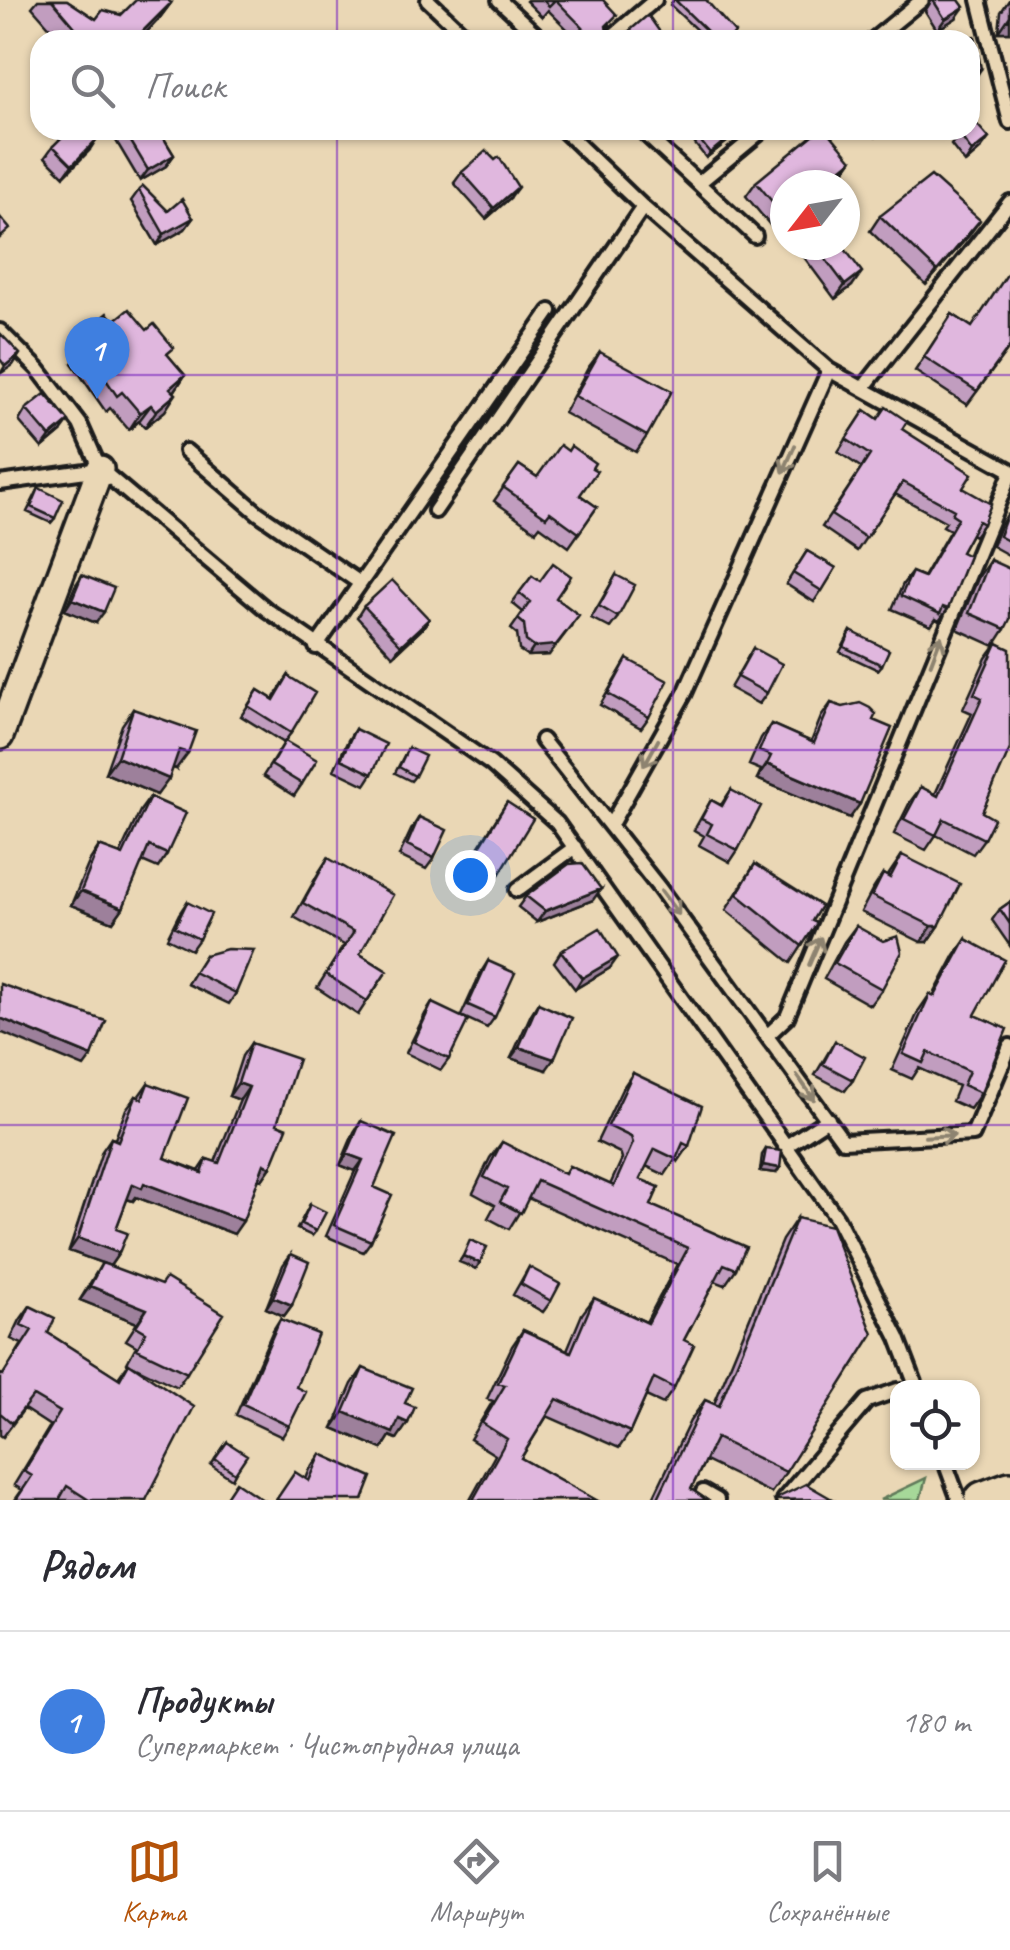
<!DOCTYPE html>
<html lang="ru">
<meta charset="utf-8">
<style>
body{margin:0;font-family:Caveat,sans-serif;background:#f7f7f7;color:#2b2b33}
.controls{position:absolute;right:30px;bottom:30px;display:grid;overflow:hidden;border-radius:20px;box-shadow:0 2px 8px #0004}
.controls button{width:90px;height:90px;display:grid;place-items:center;padding:0;border:0;border-bottom:2px solid #e1e1e2;background:#fff;color:#2b2b33;font:50px sans-serif}
.compass{position:absolute;left:770px;top:170px;width:90px;height:90px;border-radius:50%;background:#fff;box-shadow:0 2px 8px #0004;rotate:239deg}
.you{position:absolute;left:470px;top:875px;width:35px;height:35px;margin:-25px;border:8px solid #fff;border-radius:50%;background:#1a73e8;box-shadow:0 0 0 15px #1a73e833}
.badge{display:grid;place-items:center;width:65px;height:65px;border-radius:50%;background:#b45309;color:#fff;font-size:32px;font-weight:700}
.pin{position:absolute;translate:-50% -82px;filter:drop-shadow(0 2px 5px #0008)}
.pin::after{content:'';position:absolute;top:52px;width:35px;height:30px;background:inherit;clip-path:polygon(0 0,100% 0,50% 100%)}
.list{margin:0;padding:0;list-style:none}
h2{display:flex;justify-content:space-between;align-items:center;height:130px;margin:0;padding:0 40px;font-size:42px}
h2 small{font-size:32px;font-weight:400;color:#7c7c81}
.list li{display:grid;grid-template-columns:65px 1fr auto;gap:30px;align-items:center;box-sizing:border-box;height:180px;padding:0 40px;border-top:2px solid #e1e1e2}
.list b{display:block;font-size:38px;white-space:nowrap}
.list p{margin:0;font-size:32px;white-space:nowrap;color:#7c7c81}
.list em{font-size:32px;font-style:normal;color:#7c7c81}
.icon{flex:none;width:55px;height:55px;fill:none;stroke:currentColor;stroke-width:2;stroke-linecap:round;stroke-linejoin:round}
.map{position:relative;flex:none;width:1010px;height:1500px;overflow:hidden}
.search{position:absolute;background:#fff;box-shadow:0 2px 8px #0004;left:30px;right:30px;top:30px;height:110px;display:flex;align-items:center;gap:25px;box-sizing:border-box;padding:0 35px;border-radius:30px;color:#7c7c81;font-size:38px}
.sheet{height:310px;background:#fff}
nav{display:flex;justify-content:space-around;align-items:center;box-sizing:border-box;height:140px;border-top:2px solid #e1e1e2;background:#fff;font-size:28px;color:#7c7c81}
nav a{display:grid;justify-items:center;gap:5px}
nav .on{color:#b45309}
.map>svg:first-child{display:block}
.green{fill:#a6d899;stroke:#617a5a;stroke-width:2.5}
.lines{fill:none;stroke-linecap:round;stroke-linejoin:round}
.service-casing{stroke:#1c1c1c;stroke-width:20}
.minor-casing{stroke:#1c1c1c;stroke-width:32}
.secondary-casing{stroke:#1c1c1c;stroke-width:42}
.service{stroke:#ead7b5;stroke-width:12}
.minor{stroke:#ead7b5;stroke-width:25}
.secondary{stroke:#ead7b5;stroke-width:35}
.wall{fill:#c19dbf;stroke:#1c1c1c;stroke-width:2.5}
.shaded-wall{fill:#9d809b;stroke:#1c1c1c;stroke-width:2.5}
.building{fill:#e0b7de;stroke:#1c1c1c;stroke-width:2.5}
.oneway{stroke:#8d8370}
.grid{fill:none;stroke:#7b2cbf;stroke-width:2.5;stroke-opacity:0.55}
</style>
<div class="map">
<svg width="1010" height="1500" viewBox="0 0 1010 1500">
<rect width="100%" height="100%" fill="#ead7b5"/>
<filter id="ink" filterUnits="userSpaceOnUse"><feTurbulence type="fractalNoise" baseFrequency=".01" numOctaves="2"/><feDisplacementMap in="SourceGraphic" scale="20" xChannelSelector="R" yChannelSelector="G"/><feConvolveMatrix kernelMatrix="1 2 1 2 8 2 1 2 1" color-interpolation-filters="sRGB"/></filter>
<g filter="url(#ink)">
<path class="green" d="M926,1478L920,1500H880Z"/>
<g class="lines">
<defs>
<path id="service" d="M428,0L470,40
M499,0L542,40
M979,0L1010,122
M608,40L655,0
M873,40L922,0
M563,130L643,207L829,370L1010,470
M641,130L755,236
M699,183L763,130
M0,331L38,369L80,424L100,469L267,610L491,764L557,823L837,1218L898,1338L917,1388
M864,387L1010,202
M186,451L258,513L360,583
M0,483L100,469
M435,511L643,207
M316,647L550,311
M542,740L660,889L843,1141L973,1134L1010,1046
M610,826L685,693L829,370
M517,890L575,847
M768,1035L787,1017L1010,475
M785,1147L828,1119
M945,1462L959,1500
M703,1492L717,1500
M783,1500L867,1401L898,1390"/>
<path id="minor" d="M0,736L100,469"/>
<path id="secondary" d="M983,1500L1010,1490"/>
</defs>
<use href="#service" class="service-casing"/>
<use href="#minor" class="minor-casing"/>
<use href="#secondary" class="secondary-casing"/>
<use href="#service" class="service"/>
<use href="#minor" class="minor"/>
<use href="#secondary" class="secondary"/>
</g>
<path class="wall" d="M38,0H67L96,19L171,3L159,19L139,40H61L32,7Z
M527,0H603L610,25L607,28L608,37L621,38L662,35L659,40H578L548,10L542,17L526,1Z
M674,0H706L730,40H707L670,5Z
M932,0L956,18L937,30L925,11Z
M1009,0H1010V32H999L1001,12Z
M115,130H159L174,155L166,166L140,181L112,134Z
M871,130H885L876,137Z
M959,134L981,149L965,163L951,145Z
M699,139L728,141L706,158L695,144Z
M53,146L89,151L64,176L45,157Z
M852,160L842,174L785,185V232L780,225L774,230L746,196L756,182Z
M462,172L510,198L486,219L454,183Z
M139,190L168,211L193,218L185,229L157,245L131,201Z
M880,216L970,234L926,285L870,231Z
M795,245H842L852,286L835,299Z
M952,314L972,327L1010,347L967,405L915,371Z
M114,321L147,330L185,375L174,392L165,411L145,427L139,421L129,430L110,408L106,412L72,363L81,352L76,346L87,330Z
M600,352L647,436L636,452L564,413L588,368Z
M26,409L61,432L42,448L19,421Z
M865,410L878,419L902,429L963,488L983,524L974,536L971,534L961,552L948,609L939,621L936,619L931,626L892,609L903,584L912,572L923,577L950,530L943,526L946,522L895,494L857,551L822,527L862,468L838,452Z
M519,465L537,477L592,468L580,495L597,507L569,547L540,526L536,531L494,501Z
M39,488L55,518L51,523L27,512Z
M1007,515L1010,517V556L992,546L1000,526Z
M807,551L836,568L814,602L786,584Z
M990,560L1005,629L994,646L957,629L979,576Z
M82,575L96,623L65,610L75,586Z
M616,575L618,617L610,628L591,618Z
M532,576L556,598L549,655L528,656L519,650L517,634L511,629L523,612L512,603Z
M364,606L429,619L421,630L393,656L357,617Z
M851,631L882,665L878,670L840,652Z
M997,643L982,812L984,839L973,854L936,835L926,850L894,834L910,802L921,787L935,794L972,713L963,709L986,658Z
M753,648L767,693L759,704L730,688Z
M627,659L649,717L641,728L600,705Z
M288,676L291,733L285,741L302,784L294,796L263,776L284,743L241,716L258,690L273,699Z
M831,703L873,720L850,818L757,779L761,770L749,765L761,738L771,724L811,742L821,717Z
M133,709L176,769L173,768L157,795L105,773L122,725Z
M355,729L372,774L365,785L334,770L348,740Z
M408,748L415,776L411,781L395,773Z
M731,790L738,850L730,862L699,845L704,836L694,830L711,800L721,805Z
M150,797L167,854L158,868L142,861L123,908L113,922L71,905L90,860L99,846L120,854L140,811Z
M507,802L500,873L492,884L466,867Z
M419,817L434,858L426,869L399,856L412,828Z
M902,855L939,926L928,942H921L861,912L872,891L883,874L887,877Z
M328,858L360,954L387,971L358,1015L317,988L344,945L294,917L319,872Z
M755,864L812,921L802,946L791,963L726,910Z
M526,896L593,900L537,922L518,907Z
M187,902L199,939L191,950L167,938L179,914Z
M1010,902V946L992,920L1000,909Z
M856,926L882,989L870,1005L824,979L844,942Z
M966,939L975,1015L981,1093L970,1109L952,1101L958,1086L919,1068L912,1079L892,1070L919,1010L930,994L933,996L955,955Z
M561,951L610,968L575,989L554,962Z
M205,955L236,993L229,1004L187,984Z
M488,961L495,1017L487,1028L461,1016L481,972Z
M432,1003L449,1059L441,1070L406,1053L425,1014Z
M538,1003L546,1070L511,1058L531,1014Z
M835,1041L853,1080L845,1091L815,1075Z
M251,1043L277,1124L271,1167L262,1180L259,1179L234,1234L136,1197L133,1201L127,1199L116,1229L119,1253L110,1266L187,1373L177,1387L134,1366L146,1500H15L22,1490L14,1485L50,1426L24,1409L3,1437L0,1435V1374L3,1375L22,1344L11,1339L20,1320L30,1306L48,1333L118,1378L128,1364L127,1363L136,1346L126,1340L137,1323L80,1300L102,1263L69,1251L102,1151L111,1138L115,1139L126,1109L136,1096L138,1097L148,1083L165,1158L199,1171L207,1159L215,1162L240,1100L229,1096L242,1056Z
M633,1073L689,1146L678,1162L675,1160L665,1175L646,1166L640,1179L651,1205L736,1269L725,1285L715,1281L684,1340L674,1388L663,1404L646,1396L630,1432L619,1448L547,1416L521,1458L596,1500H470L495,1455L470,1439L493,1401L487,1399L512,1346L523,1330L567,1350L582,1314L594,1298L646,1322L677,1264L528,1198L509,1229L488,1218L495,1205L473,1193L490,1158L502,1142L564,1174L569,1166L610,1185L622,1159L620,1153L597,1142L622,1089Z
M361,1121L374,1187L371,1241L363,1252L326,1236L355,1171L340,1165L354,1132Z
M766,1149L776,1173L760,1171L762,1155Z
M310,1204L316,1231L312,1236L297,1229Z
M797,1218L786,1472L771,1493L705,1461L691,1489L707,1500H652L690,1421L705,1400L714,1404L782,1240Z
M291,1254L292,1305L284,1316L266,1308L283,1265Z
M529,1267L551,1301L543,1312L513,1295Z
M280,1319L296,1387L289,1426L282,1437L236,1415L273,1330Z
M363,1368L405,1403L397,1439L390,1436L382,1449L333,1428L352,1384Z
M227,1442L235,1473L232,1479L211,1465Z
M321,1454L363,1500L306,1479L310,1469Z"/>
<path class="shaded-wall" d="M171,3L159,19L139,40H134Z
M964,7L956,18L937,30L945,19Z
M1010,16V32H999Z
M981,69L974,80L970,81V71Z
M732,135L728,141L706,158L710,153Z
M989,138L981,149L965,163L972,152Z
M96,140L89,151L64,176L72,165Z
M174,155L166,166L140,181L148,170Z
M852,160L842,174L829,185H823Z
M518,187L510,198L486,219L494,208Z
M193,218L185,229L157,245L164,234Z
M980,220L970,234L926,285L937,271Z
M862,272L852,286L835,299L845,285Z
M20,354L13,365L0,374L5,366Z
M185,375L174,392L170,388Z
M176,394L165,411L145,427L156,411Z
M151,405L139,421L129,430L140,413Z
M69,421L61,432L42,448L50,437Z
M72,599L104,612L96,623L65,610Z
M429,619L421,630L393,656L401,645Z
M572,625L549,655L528,656L534,647Z
M179,750L188,753L176,769L168,766Z
M117,757L169,779L157,795L105,773Z
M767,764L860,804L850,818L757,779Z
M601,889L593,900L537,922L545,911Z
M81,891L123,908L113,922L71,905Z
M932,926H939L928,942H921Z
M618,957L610,968L575,989L582,978Z
M0,1018L92,1056L84,1067L0,1032Z
M519,1047L554,1059L546,1070L511,1058Z
M238,1083L249,1087L240,1100L229,1096Z
M347,1154L363,1160L355,1171L340,1165Z
M264,1164L271,1167L262,1180L255,1177Z
M763,1165L780,1168L776,1173L760,1171Z
M144,1183L243,1221L234,1234L136,1197L133,1201L124,1198L133,1184Z
M78,1238L119,1253L110,1266L69,1251Z
M463,1256L480,1263L476,1269L459,1262Z
M90,1286L147,1309L137,1323L80,1300Z
M273,1297L292,1305L284,1316L266,1308Z
M344,1412L399,1419L408,1423L397,1439L390,1436L382,1449L333,1428Z"/>
<path class="building" d="M52,0H67L96,19L103,10L121,15L136,0H168L171,3L134,40H86Z
M543,0H555L549,6Z
M556,0H603L617,15L606,26L608,37L621,38L648,15L662,35L658,40H595Z
M675,0H706L735,33L729,40H716Z
M933,0H959L964,7L945,19Z
M975,36L981,69L970,71V40H954Z
M974,121L989,138L972,152L959,134L964,130H970V125Z
M69,130H86L96,140L72,165L53,146Z
M124,130H159L174,155L148,170Z
M710,130H727L732,135L710,153L699,139Z
M819,130H827L852,160L825,182L827,185H785V215L784,216L756,182Z
M486,151L495,160L499,157L518,187L494,208L462,172Z
M931,176L980,220L937,271L880,216Z
M143,186L168,211L182,199L193,218L164,234L139,190Z
M845,210L856,225L845,233Z
M0,217L10,229L0,238Z
M815,245H842L862,272L845,285Z
M1010,270V346L977,391L924,357L952,314L972,327Z
M129,309L147,330L154,324L174,348L167,354L185,375L170,388L176,394L156,411L151,405L140,413L122,392L117,396L84,347L94,338L87,330L107,313L114,321Z
M0,333L20,354L5,366L0,359Z
M600,352L672,391L647,436L575,396Z
M45,394L69,421L50,437L26,409Z
M886,407L907,421L902,429L972,474L963,488L991,504L983,524L978,521L961,552L969,556L948,609L943,607L940,614L901,596L912,572L924,577L958,518L952,514L954,510L903,482L866,538L831,515L870,455L846,439L865,410L878,419Z
M560,445L568,451L571,446L595,463L592,468L597,471L580,495L597,507L579,533L550,512L546,517L503,487L519,465L537,477Z
M39,488L63,500L55,518L31,507Z
M1007,515L1010,517V542L999,536Z
M807,551L836,568L822,591L793,573Z
M990,560L1010,569V619L1005,629L969,613Z
M553,563L571,576L556,598L579,615L556,645L534,647L526,641L524,624L518,619L530,602L519,593L532,576L540,581Z
M82,575L114,588L104,612L72,599Z
M616,575L635,585L618,617L599,606Z
M392,580L429,619L401,645L364,606Z
M851,631L889,650L882,665L844,647Z
M997,643L1010,649V749L982,812L994,819L984,839L944,819L936,835L904,819L921,787L938,796L982,698L974,694Z
M753,648L782,664L767,693L737,677Z
M627,659L668,681L649,717L608,694Z
M288,676L315,693L291,733L248,706L258,690L274,700Z
M831,703L843,707L860,703L870,708L876,714L873,720L892,728L860,804L767,764L771,756L759,751L771,724L814,743Z
M133,709L196,731L188,753L179,750L169,779L117,757Z
M355,729L386,744L372,774L341,759Z
M285,741L317,760L302,784L271,765Z
M408,748L425,756L415,776L399,767Z
M731,790L761,806L738,850L707,834L712,824L701,819L711,800L722,806Z
M150,797L186,813L167,854L149,846L123,908L81,891L99,846L123,855Z
M507,802L533,819L500,873L474,856Z
M419,817L447,830L434,858L407,845Z
M902,855L960,884L939,926H932L872,896L883,874L890,878Z
M328,858L393,895L360,954L387,971L367,1001L326,974L354,932L303,903Z
M582,863L601,889L545,911L526,896L569,864Z
M755,864L821,906L812,921L817,923L802,946L737,894Z
M187,902L211,914L199,939L175,927Z
M1010,902V924L1000,909Z
M856,926L883,941L898,936L902,952L882,989L835,963Z
M600,928L618,957L582,978L561,951Z
M966,939L1005,960L975,1015L1007,1029L981,1093L963,1085L969,1071L928,1052L923,1063L903,1054L930,994L935,996Z
M227,949L254,950L236,993L194,972L205,955Z
M488,961L515,973L495,1017L468,1005Z
M0,984L106,1021L92,1056L0,1018Z
M432,1003L468,1020L449,1059L414,1042Z
M538,1003L572,1018L554,1059L519,1047Z
M835,1041L865,1057L853,1080L823,1064Z
M251,1043L298,1059L277,1124L287,1128L271,1167L264,1164L243,1221L144,1183L142,1188L133,1184L116,1229L127,1233L119,1253L78,1238L111,1138L118,1141L136,1096L142,1099L148,1083L188,1098L165,1158L202,1173L207,1159L219,1163L249,1087L238,1083Z
M633,1073L702,1106L689,1146L683,1143L676,1159L655,1149L640,1179L659,1187L651,1205L746,1247L736,1269L724,1264L684,1340L694,1345L674,1388L654,1378L630,1432L557,1399L521,1458L596,1500H473L507,1439L482,1423L505,1385L498,1383L523,1330L571,1352L594,1298L648,1323L688,1248L537,1181L521,1213L500,1202L507,1189L484,1177L502,1142L565,1174L569,1166L614,1186L633,1143L631,1137L608,1126Z
M361,1121L396,1136L374,1187L392,1195L371,1241L334,1225L363,1160L347,1154Z
M766,1149L782,1151L780,1168L763,1165Z
M310,1204L326,1212L316,1231L301,1224Z
M797,1218L831,1226L873,1334L786,1472L716,1438L691,1489L707,1500H657L705,1400L719,1406Z
M470,1240L487,1247L480,1263L463,1256Z
M291,1254L309,1262L292,1305L273,1297Z
M102,1263L161,1285L166,1278L224,1314L187,1373L137,1349L146,1332L136,1326L147,1309L90,1286Z
M529,1267L560,1284L551,1301L521,1284Z
M30,1306L55,1318L48,1333L120,1379L129,1363L194,1407L146,1500H89L67,1486L59,1500H16L32,1476L24,1471L60,1412L33,1396L12,1423L0,1413V1374L3,1375L32,1330L21,1325Z
M280,1319L318,1334L296,1387L306,1392L289,1426L243,1404Z
M363,1368L412,1388L405,1403L415,1407L408,1423L399,1419L393,1433L344,1412Z
M227,1442L247,1455L235,1473L215,1459Z
M321,1454L372,1477L363,1500H276L295,1472L309,1481Z
M236,1482L263,1500H224Z
M806,1484L832,1499L773,1500Z"/>
<defs><path id="oneway-shaft" d="M-6 0H5M1.5-3L5.5 0L1.5 3" fill="none" stroke-width="1.6" stroke-linecap="round" stroke-linejoin="round" transform="scale(2.5)"/></defs>
<g class="oneway">
<use href="#oneway-shaft" transform="translate(789 459) rotate(114)"/>
<use href="#oneway-shaft" transform="translate(936 650) rotate(-69)"/>
<use href="#oneway-shaft" transform="translate(651 753) rotate(119)"/>
<use href="#oneway-shaft" transform="translate(670 903) rotate(53)"/>
<use href="#oneway-shaft" transform="translate(815 951) rotate(-67)"/>
<use href="#oneway-shaft" transform="translate(806 1088) rotate(55)"/>
<use href="#oneway-shaft" transform="translate(940 1136) rotate(-3)"/>
</g>
</g>
<path class="grid" d="M337,0V40M673,0V40M337,130V1500M673,130V1500M0,375H1010M0,750H1010M0,1125H1010"/>
</svg>
<div class="controls">
<button><svg class="icon" aria-label="locate" viewBox="0 0 24 24"><circle cx="12" cy="12" r="6"/><path d="M12 2v4M12 18v4M2 12h4M18 12h4"/></svg></button>
</div>
<svg class="compass" viewBox="-18 -18 36 36"><path d="M0-13l5 13h-10z" fill="#e53935"/><path d="M0 13l5-13h-10z" fill="#7c7c81"/></svg>
<div class="you"></div>
<div class="pin badge" style="left:97px;top:399px;background:#3f7fe0">1</div>
<div class="search"><svg class="icon" aria-label="search" viewBox="0 0 24 24"><circle cx="10" cy="10" r="6"/><path d="M15 15l6 6"/></svg>Поиск</div>
</div>
<section class="sheet">
<h2>Рядом<small></small></h2>
<ul class="list">
<li><span class="badge" style="background:#3f7fe0">1</span><div><b>Продукты</b><p>Супермаркет · Чистопрудная улица</p></div><em>180 m</em></li>
</ul>
</section>
<nav>
<a class="on"><svg class="icon" aria-label="map" viewBox="0 0 24 24"><path d="M3 6l6-2 6 2 6-2v14l-6 2-6-2-6 2zM9 4v14M15 6v14"/></svg>Карта</a>
<a><svg class="icon" aria-label="directions" viewBox="0 0 24 24"><path d="M12 3l9 9-9 9-9-9zM9 14v-3h6M13 9l2 2-2 2"/></svg>Маршрут</a>
<a><svg class="icon" aria-label="saved" viewBox="0 0 24 24"><path d="M7 4h10v16l-5-4-5 4z"/></svg>Сохранённые</a>
</nav>
